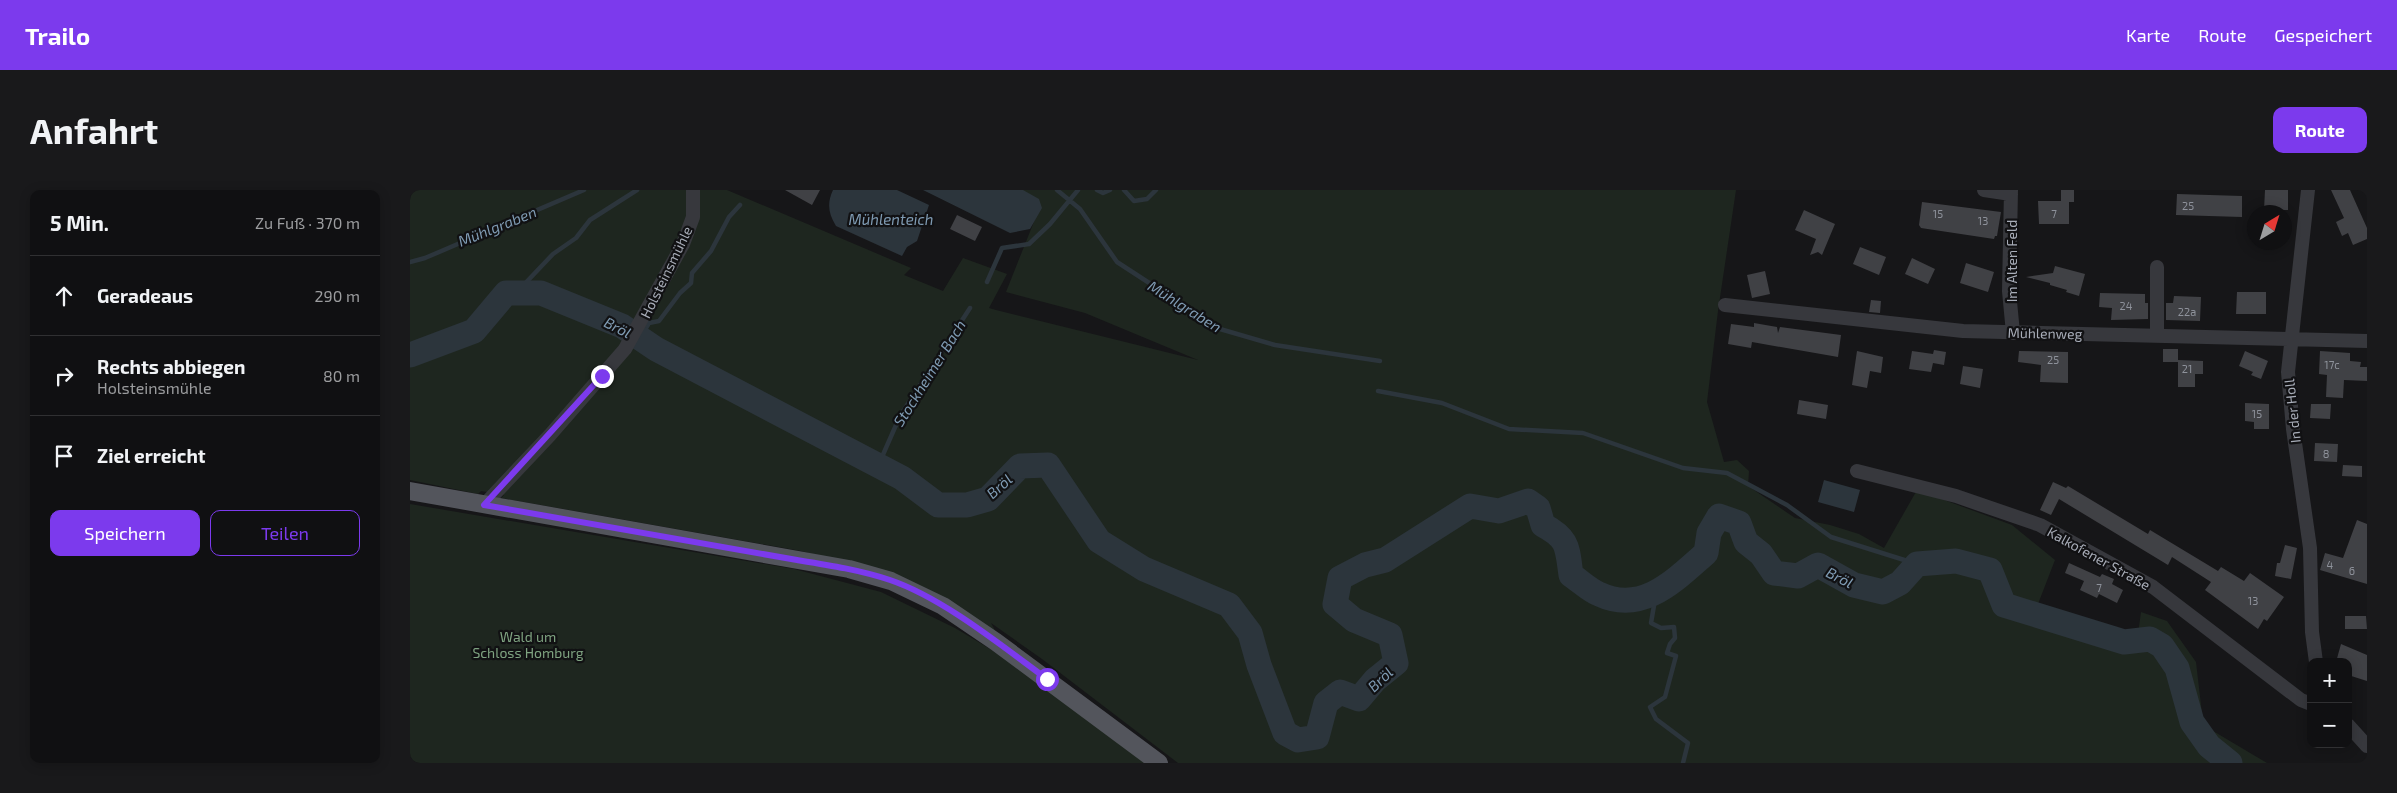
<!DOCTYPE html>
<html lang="de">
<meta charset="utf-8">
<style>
body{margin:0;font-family:"Exo 2",sans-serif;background:#19191b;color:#f1f3f6}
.controls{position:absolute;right:15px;bottom:15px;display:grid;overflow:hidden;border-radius:10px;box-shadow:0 2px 12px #0003}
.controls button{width:45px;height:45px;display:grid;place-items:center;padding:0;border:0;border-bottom:1px solid #303032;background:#101012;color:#f1f3f6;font:25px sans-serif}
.compass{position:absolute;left:1837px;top:15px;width:45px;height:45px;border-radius:50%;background:#101012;box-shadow:0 2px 12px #0003;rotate:38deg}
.stop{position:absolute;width:15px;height:15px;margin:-11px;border:4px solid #7c3aed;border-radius:50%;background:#fff}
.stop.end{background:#7c3aed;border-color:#fff;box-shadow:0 1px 5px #0008}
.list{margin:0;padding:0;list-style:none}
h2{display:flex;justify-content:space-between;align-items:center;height:65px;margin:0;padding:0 20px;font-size:21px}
h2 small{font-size:16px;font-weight:400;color:#9c9d9f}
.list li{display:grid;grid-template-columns:32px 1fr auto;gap:15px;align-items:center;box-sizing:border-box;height:80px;padding:0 20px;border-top:1px solid #303032}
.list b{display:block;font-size:19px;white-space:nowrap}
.list p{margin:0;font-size:16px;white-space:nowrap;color:#9c9d9f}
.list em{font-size:16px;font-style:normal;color:#9c9d9f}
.actions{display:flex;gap:10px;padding:15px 20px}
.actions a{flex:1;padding:11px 0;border:1px solid #7c3aed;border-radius:10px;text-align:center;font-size:18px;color:#7c3aed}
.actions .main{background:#7c3aed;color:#fff}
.icon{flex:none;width:28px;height:28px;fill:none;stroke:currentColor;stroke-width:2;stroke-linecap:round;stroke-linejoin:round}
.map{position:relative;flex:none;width:1957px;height:573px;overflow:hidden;border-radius:10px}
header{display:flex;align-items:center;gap:30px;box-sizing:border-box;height:70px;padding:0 25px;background:#7c3aed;color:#fff}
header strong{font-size:24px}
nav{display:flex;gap:28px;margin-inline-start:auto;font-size:18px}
.intro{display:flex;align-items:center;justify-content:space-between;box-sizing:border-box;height:120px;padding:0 30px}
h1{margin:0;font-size:35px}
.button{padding:12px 22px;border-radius:10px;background:#7c3aed;color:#fff;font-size:18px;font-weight:700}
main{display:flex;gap:30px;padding:0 30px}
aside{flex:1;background:#101012;border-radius:10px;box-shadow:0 2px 12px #0003}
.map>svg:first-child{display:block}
.green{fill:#1e261f}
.water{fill:#2c353c}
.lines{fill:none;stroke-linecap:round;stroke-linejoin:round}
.stream{stroke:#2c353c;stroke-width:4.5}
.river{stroke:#2c353c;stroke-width:25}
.building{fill:#404145}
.minor{stroke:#37383d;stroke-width:14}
.major{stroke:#53555c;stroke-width:18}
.route{stroke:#7c3aed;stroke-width:6}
.labels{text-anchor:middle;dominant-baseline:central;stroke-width:4.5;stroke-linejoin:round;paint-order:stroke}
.number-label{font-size:11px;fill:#8e929b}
.street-label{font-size:14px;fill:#a8adb8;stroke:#111113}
.park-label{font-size:14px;fill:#7fa381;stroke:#111113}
.water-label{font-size:15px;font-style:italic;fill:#7f9bb3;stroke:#111113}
</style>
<header>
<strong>Trailo</strong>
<nav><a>Karte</a><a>Route</a><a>Gespeichert</a></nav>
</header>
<div class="intro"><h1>Anfahrt</h1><a class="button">Route</a></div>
<main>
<aside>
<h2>5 Min.<small>Zu Fuß · 370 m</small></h2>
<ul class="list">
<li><svg class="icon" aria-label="ahead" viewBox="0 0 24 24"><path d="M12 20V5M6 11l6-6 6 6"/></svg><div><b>Geradeaus</b></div><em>290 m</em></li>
<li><svg class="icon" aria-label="right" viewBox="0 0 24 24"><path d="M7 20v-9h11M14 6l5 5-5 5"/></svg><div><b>Rechts abbiegen</b><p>Holsteinsmühle</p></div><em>80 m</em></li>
<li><svg class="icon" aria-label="arrive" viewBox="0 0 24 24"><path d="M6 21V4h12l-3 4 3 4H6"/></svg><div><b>Ziel erreicht</b></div></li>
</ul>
<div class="actions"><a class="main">Speichern</a><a>Teilen</a></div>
</aside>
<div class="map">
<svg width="1957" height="573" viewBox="0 0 1957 573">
<rect width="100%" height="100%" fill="#161618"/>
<path class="green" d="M0,0H317L501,78L494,85L533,101L553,68L597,84L579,118L586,120L788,170L675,123L596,102L629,19L602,0H1326L1308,121L1297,212L1314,272L1327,270L1339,281L1338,296L1385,328L1420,335L1449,344L1474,358L1507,300L1602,335L1645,370L1628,414L1669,434L1728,444L1731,422L1757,431L1786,472L1793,532L1798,538L1857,573H768L632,469L581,433L587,444L479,384L391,361L91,308L94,305L71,301L68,304L0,290Z
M0,314L384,379L471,402L545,438L587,463L735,573H0Z"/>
<path class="water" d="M423,0H487L519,15L507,51L497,57L492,66L426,36C418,23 417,13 423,0Z
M513,0H613L629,9L632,18L620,39L600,43Z
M1414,290L1450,300L1444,322L1408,312Z"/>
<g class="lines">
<path class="stream" d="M647,0L670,19L707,72L810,139L865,155L970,171
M687,0L693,3L700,0
M714,0L724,11L737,9L746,0
M0,72L15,68L174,0
M577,92L592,58L619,54L640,34L668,0
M106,103L143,64L166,48L180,30L227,0
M230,148L239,133L249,131L270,103L281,93L282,83L301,61L319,27L330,15
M968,201L1032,213L1099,239L1173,243L1273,278L1317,283L1377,315L1421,347L1507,374
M468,276L490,226L560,118
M1246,404L1241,433L1251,438L1264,437L1265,448L1260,454L1257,463L1266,466L1255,507L1240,517L1246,529L1278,553L1273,573"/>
<path class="river" d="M0,165L64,141L96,103H131L212,136L246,159L492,288L528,315H557L578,309L610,276L638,275L689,351L734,379L819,415L840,443L849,475L875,543L888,550L907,547L916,513L930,502L949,509L965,490L986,473L980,445L944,430L925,414L930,388L955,375L975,370L1060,316L1089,321L1118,311L1128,318L1133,335C1159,349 1157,357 1161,385C1170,391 1179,400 1189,404C1233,425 1266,389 1296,363L1299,343L1309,326L1329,333L1336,352L1351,364L1364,383L1388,386L1408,375L1444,395L1473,402L1490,393L1507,374L1546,371L1580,380L1594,415L1714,452L1740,449L1752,456L1767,478L1782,532L1799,556L1820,573"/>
</g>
<path class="building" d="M375,0H410L402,15Z
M1651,0H1664V12H1659V34H1629L1628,11H1651Z
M1855,0H1878V20H1854Z
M1921,0H1940L1957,38V49L1943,55L1938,43L1932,46L1926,32L1934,28Z
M1767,4L1832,6V27L1766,25Z
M1512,12L1591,22L1587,46H1585L1584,49L1511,38L1509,35Z
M1394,20L1425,34L1412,65L1408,62L1400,65L1406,49L1385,40Z
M547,25L572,37L565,51L540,39Z
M1450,57L1476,67L1469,85L1443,74Z
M1502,68L1525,79L1518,94L1495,84Z
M1556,73L1584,82L1578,102L1550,93Z
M1645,76L1675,84L1669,106L1656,102L1657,100L1640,95V93L1616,87L1643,83Z
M1355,81L1360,104L1342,108L1337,85Z
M1827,102H1856V124H1826Z
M1690,103L1735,104V113H1738V129L1701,130L1702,118L1689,117Z
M1764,106L1791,107L1790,131L1756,130V113H1763Z
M1461,110L1471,111L1470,123L1459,122Z
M1344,133L1367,137L1368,143L1370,137L1431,145L1428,167L1342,152L1341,158L1318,154L1321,134L1344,137Z
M1753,159H1768V170L1793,171V184H1785V197H1768V172H1753Z
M1524,160L1536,162L1534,175L1523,173L1521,182L1499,179L1502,161L1523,164Z
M1447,161L1473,167L1471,183L1460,181L1457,198L1442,195Z
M1609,161L1658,162V193L1630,192L1631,175L1608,172Z
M1835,161L1858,171L1851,189L1841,185L1843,182L1829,176Z
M1910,161L1940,163V171L1951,172L1950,177H1957V191L1934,190L1933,208L1916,207L1917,185L1909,184Z
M1553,176L1573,179L1570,198L1550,194Z
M1389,210L1418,215L1416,229L1387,224Z
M1835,213L1859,214V239H1844V232L1835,231Z
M1901,214H1921L1920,229L1900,228Z
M1905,253L1928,254L1927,272L1904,271Z
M1933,275L1952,276V287L1932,286Z
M1643,292L1656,298L1658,296L1738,344L1740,340L1808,381L1811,377L1834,391L1840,383L1874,407L1857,431L1854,429L1848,439L1795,400L1801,392L1762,367L1758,375L1649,309L1641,325L1630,320Z
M1947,330L1957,334V394L1910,380L1915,363L1933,368Z
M1875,355L1887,358L1881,389L1865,386L1867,373H1870Z
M1659,373L1690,387L1692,384L1704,389L1702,394L1713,400L1707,413L1689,404L1687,408L1670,400L1674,391L1655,383Z
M1935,426H1956L1957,439H1935Z
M1931,454L1957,465V491L1938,485V472H1926Z"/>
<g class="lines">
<path class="minor" d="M1574,0L1601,4
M1601,0L1599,101L1603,143
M1898,0L1878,182L1883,239L1900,358L1902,442L1906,472
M1315,115L1553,141L1957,151
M1747,146V77
M1447,281L1546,306L1630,335L1743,397L1891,510L1901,514
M74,315L140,245L215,159L273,54L283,27V0
M1938,535L1957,556"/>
<path class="major" d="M0,301L439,379L481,391L533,416L586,452L749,573"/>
</g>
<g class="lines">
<path class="route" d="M192,186L74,315L387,370C418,375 450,380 480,390C533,408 592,456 637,489"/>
</g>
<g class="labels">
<g class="number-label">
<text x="1778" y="15">25</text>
<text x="1528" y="23">15</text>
<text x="1644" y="23">7</text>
<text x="1573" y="30">13</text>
<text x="1716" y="115">24</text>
<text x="1777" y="121">22a</text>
<text x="1643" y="169">25</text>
<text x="1922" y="174">17c</text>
<text x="1777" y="178">21</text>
<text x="1847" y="223">15</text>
<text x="1916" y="263">8</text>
<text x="1920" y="374">4</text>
<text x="1942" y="380">6</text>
<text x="1689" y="397">7</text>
<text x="1843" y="410">13</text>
</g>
<g class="street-label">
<text transform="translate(1601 71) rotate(-90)">Im Alten Feld</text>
<text transform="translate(256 82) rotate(-64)">Holsteinsmühle</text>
<text transform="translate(1635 143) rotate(1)">Mühlenweg</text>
<text transform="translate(1882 221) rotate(-96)">In der Holl</text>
<text transform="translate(1689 368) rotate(29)">Kalkofener Straße</text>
</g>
<g class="park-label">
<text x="118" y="446">Wald um<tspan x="118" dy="16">Schloss Homburg</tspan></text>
</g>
<g class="water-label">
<text x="481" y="29">Mühlenteich</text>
<text transform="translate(87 36) rotate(-22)">Mühlgraben</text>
<text transform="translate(775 116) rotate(32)">Mühlgraben</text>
<text transform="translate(208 137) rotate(27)">Bröl</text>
<text transform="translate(519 183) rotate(-58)">Stockheimer Bach</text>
<text transform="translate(589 296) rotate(-42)">Bröl</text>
<text transform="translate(1430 387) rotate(27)">Bröl</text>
<text transform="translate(970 489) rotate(-44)">Bröl</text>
</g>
</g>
</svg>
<div class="controls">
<button>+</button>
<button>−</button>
</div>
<svg class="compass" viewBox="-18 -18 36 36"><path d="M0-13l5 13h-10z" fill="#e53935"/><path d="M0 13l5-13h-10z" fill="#9c9d9f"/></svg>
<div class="stop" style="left:637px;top:489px"></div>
<div class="stop end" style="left:192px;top:186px"></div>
</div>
</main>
